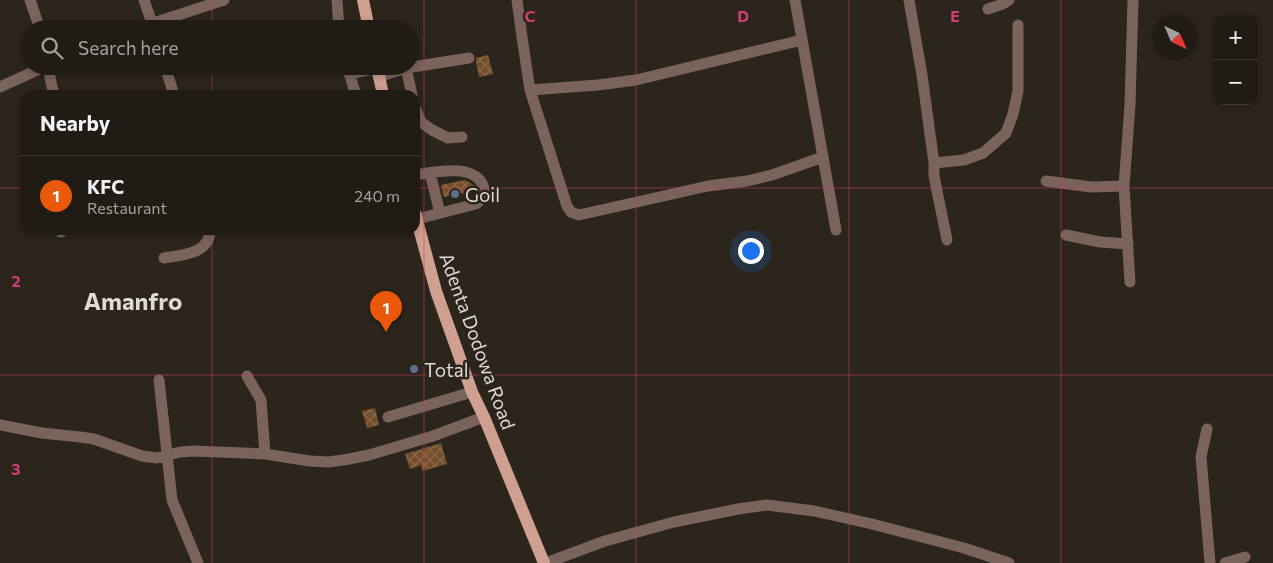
<!DOCTYPE html>
<meta charset="utf-8">
<style>
body{margin:0;font-family:Commissioner,sans-serif;background:#2d2922;color:#f1f3f6}
.controls{position:absolute;right:15px;top:15px;display:grid;overflow:hidden;border-radius:10px;box-shadow:0 2px 8px #0003}
.controls button{width:45px;height:45px;display:grid;place-items:center;padding:0;border:0;border-bottom:1px solid #3d3a34;background:#201c15;color:#f1f3f6;font:25px sans-serif}
.compass{position:absolute;left:1153px;top:15px;width:45px;height:45px;border-radius:50%;background:#201c15;box-shadow:0 2px 8px #0003;rotate:136deg}
.you{position:absolute;left:750px;top:250px;width:18px;height:18px;margin:-12px;border:4px solid #fff;border-radius:50%;background:#1a73e8;box-shadow:0 0 0 8px #1a73e833}
.badge{display:grid;place-items:center;width:32px;height:32px;border-radius:50%;background:#ea580c;color:#fff;font-size:16px;font-weight:700}
.pin{position:absolute;translate:-50% -41px;filter:drop-shadow(0 1px 2px #0008)}
.pin::after{content:'';position:absolute;top:26px;width:18px;height:15px;background:inherit;clip-path:polygon(0 0,100% 0,50% 100%)}
.list{margin:0;padding:0;list-style:none}
h2{display:flex;justify-content:space-between;align-items:center;height:65px;margin:0;padding:0 20px;font-size:21px}
h2 small{font-size:16px;font-weight:400;color:#a2a1a0}
.list li{display:grid;grid-template-columns:32px 1fr auto;gap:15px;align-items:center;box-sizing:border-box;height:80px;padding:0 20px;border-top:1px solid #3d3a34}
.list b{display:block;font-size:19px;white-space:nowrap}
.list p{margin:0;font-size:16px;white-space:nowrap;color:#a2a1a0}
.list em{font-size:16px;font-style:normal;color:#a2a1a0}
.icon{flex:none;width:28px;height:28px;fill:none;stroke:currentColor;stroke-width:2;stroke-linecap:round;stroke-linejoin:round}
.map{position:relative;flex:none;width:1273px;height:563px;overflow:hidden}
.search{position:absolute;background:#201c15;box-shadow:0 2px 8px #0003;left:20px;top:20px;width:400px;height:55px;display:flex;align-items:center;gap:12px;box-sizing:border-box;padding:0 18px;border-radius:28px;color:#a2a1a0;font-size:19px}
.panel{position:absolute;background:#201c15;box-shadow:0 2px 8px #0003;left:20px;top:90px;width:400px;height:145px;border-radius:15px}
.map>svg:first-child{display:block}
.building{fill:url(#building-cross-hatch)}
.lines{fill:none;stroke-linecap:round;stroke-linejoin:round}
.minor{stroke:#7a635b;stroke-width:11}
.major{stroke:#cf9f8f;stroke-width:12}
.grid{fill:none;stroke:#c83f73;stroke-width:1;stroke-opacity:0.55}
.service-dot{fill:#5c6f8a;stroke:#2b251c;stroke-width:2}
.labels{text-anchor:middle;dominant-baseline:central;stroke-width:5;stroke-linejoin:round;paint-order:stroke}
.poi-label{font-size:19px;fill:#dedad4;stroke:#2b251c;text-anchor:start}
.street-label{font-size:19px;fill:#dedad4;stroke:#2b251c}
.district-label{font-size:24px;font-weight:bold;fill:#dedad4;stroke:#2b251c}
.grid-label{font-size:16px;text-anchor:middle;font-weight:bold;fill:#c83f73;stroke:#2b251c;stroke-width:5;stroke-linejoin:round;paint-order:stroke}
</style>
<div class="map">
<svg width="1273" height="563" viewBox="0 0 1273 563">
<defs>
<pattern id="building-cross-hatch" width="8" height="8" patternUnits="userSpaceOnUse" patternTransform="scale(1.25)"><rect width="8" height="8" fill="#754f2b"/><path d="M0 0l8 8M0 8l8-8" fill="none" stroke="#886849"/></pattern>
</defs>
<rect width="100%" height="100%" fill="#2b251c"/>
<path class="building" d="M488,55L493,74L479,77L476,61V58Z
M465,180L474,185L475,191L444,197L441,185Z
M375,408L379,425L367,428L362,411Z
M441,443L447,464L423,471L421,465L410,469L405,454Z"/>
<g class="lines">
<path class="minor" d="M30,0L40,29
M144,0L154,29
M337,0L339,29
M517,0L522,37L530,90L598,85L636,80L802,40
M795,0L836,230
M909,0L922,75L934,163V176L947,240
M988,9L1003,4L1009,0
M135,29L224,0
M50,66V78L54,95
M165,66L174,95
M347,66L356,95
M406,68L412,95
M349,74L377,68
M378,77L406,68L469,58
M0,87L46,66
M530,90L567,206L571,212L579,215L708,186L747,181L772,175L823,157
M415,107L421,122L432,130L448,138L462,137
M934,163L964,160L983,153L1006,133L1013,114L1018,91V25
M430,173L440,213
M415,175C435,172 476,162 484,188C486,196 482,200 476,204L417,219
M1046,181L1091,187L1124,186
M61,230V232
M1066,235L1100,242L1128,244
M164,258C182,255 210,254 210,230
M1130,282L1124,186L1130,105L1133,0
M247,376L261,400L265,454
M159,380L172,500L198,563
M388,417L472,392
M0,425L42,433L80,437L94,439L142,456L157,458L180,452L194,451L265,454L310,461L329,462L349,459L369,455L433,436L484,417
M1207,429L1201,457L1210,563
M546,563L605,541L674,522L738,509L767,505L814,511L872,524L964,548L1009,563
M1225,563L1245,557"/>
<path class="major" d="M363,0L369,29
M377,66L383,95
M415,213L436,291L472,392L484,417L544,563"/>
</g>
<path class="grid" d="M212,0V29M424,0V563M636,0V563M849,0V563M1061,0V563M212,66V95M0,188H25M415,188H1273M212,230V563M0,375H1273"/>
<g class="service-dot">
<circle cx="455" cy="194" r="5"/>
<circle cx="414" cy="369" r="5"/>
</g>
<g class="labels">
<g class="poi-label">
<text x="465" y="194">Goil</text>
<text x="424" y="369">Total</text>
</g>
<g class="street-label">
<text transform="translate(478 341) rotate(70)">Adenta Dodowa Road</text>
</g>
<g class="district-label">
<text x="133" y="300">Amanfro</text>
</g>
</g>
<g class="grid-label">
<text x="530" y="22">C</text>
<text x="743" y="22">D</text>
<text x="955" y="22">E</text>
<text x="16" y="287">2</text>
<text x="16" y="475">3</text>
</g>
</svg>
<div class="controls">
<button>+</button>
<button>−</button>
</div>
<svg class="compass" viewBox="-18 -18 36 36"><path d="M0-13l5 13h-10z" fill="#e53935"/><path d="M0 13l5-13h-10z" fill="#a2a1a0"/></svg>
<div class="you"></div>
<div class="pin badge" style="left:386px;top:332px">1</div>
<div class="search"><svg class="icon" aria-label="search" viewBox="0 0 24 24"><circle cx="10" cy="10" r="6"/><path d="M15 15l6 6"/></svg>Search here</div>
<section class="panel">
<h2>Nearby<small></small></h2>
<ul class="list">
<li><span class="badge">1</span><div><b>KFC</b><p>Restaurant</p></div><em>240 m</em></li>
</ul>
</section>
</div>
